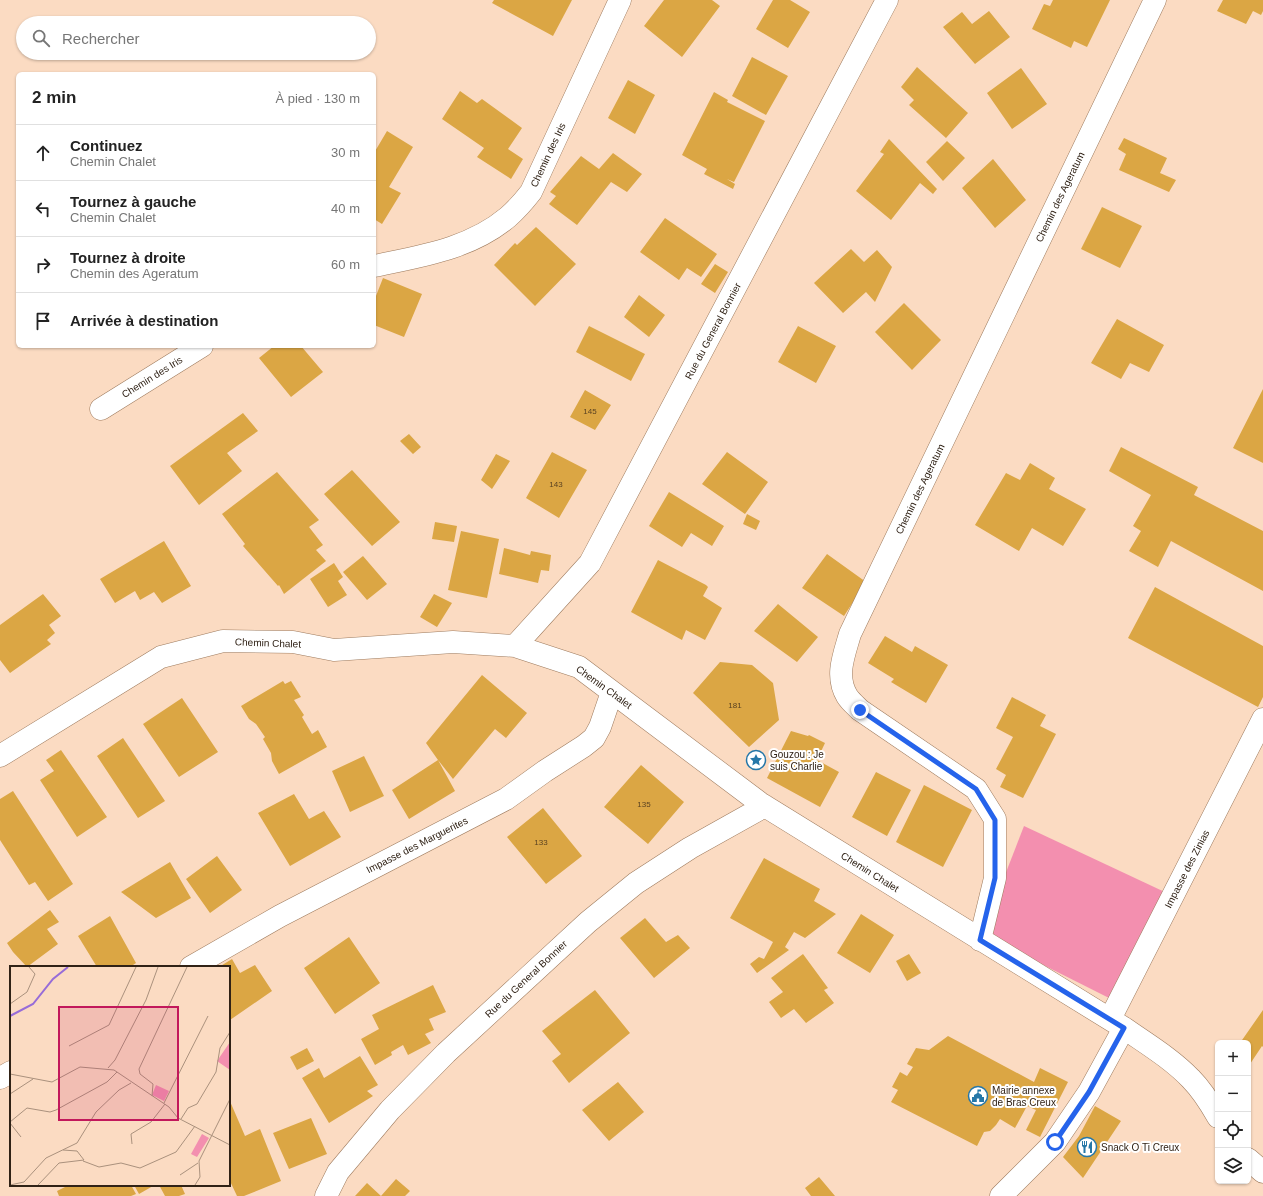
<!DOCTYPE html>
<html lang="fr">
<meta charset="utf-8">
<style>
body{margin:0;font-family:Arial,sans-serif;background:#f6f6f6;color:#222}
.controls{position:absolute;right:12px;bottom:12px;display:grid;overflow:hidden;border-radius:6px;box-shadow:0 1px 3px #0004}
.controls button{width:36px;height:36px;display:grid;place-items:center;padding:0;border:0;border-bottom:1px solid #e0e0e0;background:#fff;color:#222;font:20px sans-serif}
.stop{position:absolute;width:12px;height:12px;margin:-9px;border:3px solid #2563eb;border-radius:50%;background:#fff}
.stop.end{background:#2563eb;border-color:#fff;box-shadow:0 1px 4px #0008}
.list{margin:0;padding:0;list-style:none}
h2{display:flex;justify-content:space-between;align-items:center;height:52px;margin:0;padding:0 16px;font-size:17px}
h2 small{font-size:13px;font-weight:400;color:#767676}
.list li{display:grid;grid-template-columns:26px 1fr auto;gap:12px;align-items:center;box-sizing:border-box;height:56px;padding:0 16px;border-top:1px solid #e0e0e0}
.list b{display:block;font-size:15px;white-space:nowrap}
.list p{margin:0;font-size:13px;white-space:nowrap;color:#767676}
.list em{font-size:13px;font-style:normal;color:#767676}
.icon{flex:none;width:22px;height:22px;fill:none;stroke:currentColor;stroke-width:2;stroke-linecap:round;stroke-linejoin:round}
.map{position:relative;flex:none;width:1263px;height:1196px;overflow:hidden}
.search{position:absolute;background:#fff;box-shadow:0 1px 3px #0004;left:16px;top:16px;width:360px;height:44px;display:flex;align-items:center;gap:10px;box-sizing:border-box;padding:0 14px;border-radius:22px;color:#767676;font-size:15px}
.panel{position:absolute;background:#fff;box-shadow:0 1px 3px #0004;left:16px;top:72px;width:360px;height:276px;border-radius:6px}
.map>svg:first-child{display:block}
.green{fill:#f38faf}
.building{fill:#dba644}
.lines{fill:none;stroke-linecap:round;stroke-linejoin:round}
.minor-casing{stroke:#9e7b5e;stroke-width:23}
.minor{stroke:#fff;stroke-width:22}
.route{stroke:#2563eb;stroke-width:5}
.labels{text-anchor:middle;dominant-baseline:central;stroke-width:4;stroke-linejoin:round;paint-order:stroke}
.number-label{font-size:8px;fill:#5b4322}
.street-label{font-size:10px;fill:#302216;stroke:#fff}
.poi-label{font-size:10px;fill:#302216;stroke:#fff;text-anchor:start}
.inset-river{fill:none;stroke:#976cd8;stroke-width:2}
.inset-road{fill:none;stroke:#aa917d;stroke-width:1}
.view{fill:#c2185b;fill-opacity:0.15;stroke:#c2185b;stroke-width:2}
.inset-edge{fill:none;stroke:#302216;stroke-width:2}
</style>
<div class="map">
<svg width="1263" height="1196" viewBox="0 0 1263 1196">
<rect width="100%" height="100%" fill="#fbdbc2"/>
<path class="green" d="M1024,826L1169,894L1115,1001L982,934Z"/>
<path class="building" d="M494,0H572L553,36L492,3Z
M664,0H712L720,6L682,57L644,26Z
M773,0H790L810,12L788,48L756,29Z
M1053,0H1110L1087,47L1074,41L1071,48L1032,29L1044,4L1050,6Z
M1223,0H1263V11L1261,15L1253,11L1246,24L1217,11Z
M989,11L1010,37L975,64L943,27L962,12L972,24Z
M752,57L788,76L766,115L732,96Z
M917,67L968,113L946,138L909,105L914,100L901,87Z
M1021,68L1047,104L1012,129L987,93Z
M628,80L655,95L635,134L608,118Z
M460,91L477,103L482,99L522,128L508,149L523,159L511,179L477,157L484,148L442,119Z
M714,92L728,100L727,102L765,121L734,182L727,179L735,184L733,189L704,174L707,169L682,155Z
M387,131L413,147L389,187L401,193L382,224L374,219V153Z
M1124,138L1167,158L1160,173L1176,180L1169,192L1119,170L1126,154L1118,149Z
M889,139L937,189L933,194L920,183L891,220L856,191L884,154L880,152Z
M947,141L965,158L943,181L926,162Z
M613,153L642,174L627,192L611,182L577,225L549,204L556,196L550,192L581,156L599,169Z
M993,159L1026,200L995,228L962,188Z
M1102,207L1142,226L1120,268L1081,249Z
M665,218L717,254L701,277L687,268L679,280L640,252Z
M536,227L576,264L535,306L494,265L515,243L517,245Z
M851,249L864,262L877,250L892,267L875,302L866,292L843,313L814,283Z
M715,264L728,272L715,293L701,284Z
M383,278L422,294L404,337L374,325V301Z
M639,295L665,315L649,337L624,317Z
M904,303L941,340L912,370L875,332Z
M1117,319L1164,345L1149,372L1130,363L1121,379L1091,363Z
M589,326L645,354L631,381L576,352Z
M798,326L836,346L816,383L778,362Z
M274,346H301L323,372L291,397L259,358Z
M1263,389V463L1233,448Z
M585,390L611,405L595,430L570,417Z
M243,413L258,431L227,453L242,471L199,505L170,466Z
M409,434L421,447L413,454L400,441Z
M1121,447L1198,487L1194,495L1263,531V591L1171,541L1158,567L1129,551L1141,531L1133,526L1151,495L1109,471Z
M552,452L587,470L559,518L526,498Z
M727,452L768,482L745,514L702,484Z
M496,454L510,461L492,489L481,480Z
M1030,463L1055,478L1049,489L1086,509L1063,546L1032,528L1019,551L975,525L1006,473L1020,480Z
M352,470L400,522L372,546L324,494Z
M277,472L319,520L309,527L323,545L316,550L326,561L284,594L279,585L278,586L243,546L245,544L222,514Z
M669,492L724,526L712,546L691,533L682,547L649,526Z
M747,514L760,521L756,530L743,524Z
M435,522L457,526L454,542L432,539Z
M461,531L499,539L487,598L448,590Z
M164,541L191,586L162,603L154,592L140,600L135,591L115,603L100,579Z
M504,548L530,555L531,551L551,555L549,571L541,570L538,583L499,574Z
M827,554L866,582L844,616L802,588Z
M363,556L387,584L367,600L343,572Z
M658,560L706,585L708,587L703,596L722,608L705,640L686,630L682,640L631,612Z
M334,563L343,577L338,581L347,595L328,607L310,579Z
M1155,587L1263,646V697L1258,707L1128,638Z
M43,594L61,616L49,625L55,633L47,640L51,644L10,673L0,660V625Z
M434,594L452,603L437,627L420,617Z
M778,604L818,637L797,662L754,631Z
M885,636L912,652L915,646L948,665L926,703L891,682L894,679L868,663Z
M720,662L752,665L773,683L779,720L749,747L693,693Z
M482,675L527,713L506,738L495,729L453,779L438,760L455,791L409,819L392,790L438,760L426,743Z
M283,681L285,684L291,681L301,697L294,700L304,715L302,717L312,734L318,730L327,747L279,774L272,761L271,753L263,739L265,737L256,724L249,719L241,706Z
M1012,697L1046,715L1040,726L1056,734L1023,798L1000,787L1006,775L996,769L1013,737L996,728Z
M182,698L218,752L179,777L143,724Z
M791,731L808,736L809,735L825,743L817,760L839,772L820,807L767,778Z
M123,738L165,801L138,818L97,756Z
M61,750L107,817L77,837L40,780L54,771L46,760Z
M364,756L384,796L350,812L332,771Z
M641,765L684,802L648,844L604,807Z
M876,772L911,790L887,836L852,817Z
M924,785L972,810L943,867L896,842Z
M13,791L73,884L48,901L35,882L29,885L0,840V799Z
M294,794L309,819L324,811L341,837L290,866L258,813Z
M543,808L582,856L546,884L507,837Z
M217,856L242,890L210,913L186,879Z
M764,858L820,889L814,901L836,914L805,938L794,932L785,947L789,950L757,973L750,964L759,957L764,959L773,942L730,918Z
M170,862L191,898L156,918L121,892Z
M50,910L59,922L47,929L58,944L27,967L13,952L7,943Z
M861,914L894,935L870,973L837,953Z
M110,916L136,963L130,967H97L78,936Z
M645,918L666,942L678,935L690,948L654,978L620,938Z
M349,937L380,983L335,1014L304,968Z
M803,954L828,988L824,990L834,1003L806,1023L794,1009L781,1018L769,1002L783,992L771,978Z
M909,954L921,973L907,981L896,961Z
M232,959L240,973L255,965L272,991L230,1020L229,967H219Z
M433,985L446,1012L429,1019L434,1030L425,1034L431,1043L408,1055L403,1045L391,1052L392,1055L375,1065L361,1039L379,1029L372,1015Z
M595,990L630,1033L569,1083L552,1061L561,1054L542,1031Z
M1263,1010V1047L1262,1046L1250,1064L1248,1062V1043H1240Z
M948,1036L1034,1082L1040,1068L1068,1082L1040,1137L1026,1130L1036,1110L1027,1106L1015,1128L1000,1119L996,1125L990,1131L984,1132L977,1146L891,1102L898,1090L892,1087L900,1072L907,1076L913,1067L907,1064L916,1048L929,1050Z
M307,1048L314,1061L297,1070L290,1057Z
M360,1056L378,1085L367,1091L373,1096L329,1123L302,1078L319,1068L324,1078Z
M618,1082L644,1112L609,1141L582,1110Z
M229,1099L245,1136L260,1129L281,1181L244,1196H237L229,1179Z
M1095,1106L1121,1121L1083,1178L1063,1157L1079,1136Z
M311,1118L327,1154L289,1169L273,1133Z
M819,1177L835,1196H811L805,1188Z
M396,1179L410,1191L405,1196H355L367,1183L381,1196Z
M69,1185H131L136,1194L131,1196H59L57,1191Z
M134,1185H152L153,1186L139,1194Z
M159,1185H181L185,1194L179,1196H165Z"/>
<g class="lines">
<defs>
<path id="minor" d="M374,266C421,256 470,249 508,217C516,210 524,201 531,192L620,0
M101,409L202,346
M515,646L590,563L887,0
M0,756L161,657L223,641L293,642L334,650L453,642L515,646L579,667L760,803L1124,1028C1147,1044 1172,1059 1191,1079C1202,1090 1210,1103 1218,1117
M980,940L995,878V819L976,789L860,710C856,706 850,701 847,696C835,676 844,655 850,634L1155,0
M191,967L280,916L506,799L545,771L584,746L594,738L600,727L612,692
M1110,1019L1263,719
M0,1078L11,1072
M1248,1159L1263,1172
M326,1196L338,1172L390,1110L446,1053L588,922L636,883L690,848L765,806
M1001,1196L1055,1142L1089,1092L1124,1028"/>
</defs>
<use href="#minor" class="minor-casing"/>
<use href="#minor" class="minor"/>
</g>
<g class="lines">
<path class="route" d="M860,710L976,789L995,820V878L980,940L1124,1028L1089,1092L1055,1142"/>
</g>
<defs>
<symbol id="sight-ring" viewBox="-11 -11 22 22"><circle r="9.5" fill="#fff" stroke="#2577a8" stroke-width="1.5"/><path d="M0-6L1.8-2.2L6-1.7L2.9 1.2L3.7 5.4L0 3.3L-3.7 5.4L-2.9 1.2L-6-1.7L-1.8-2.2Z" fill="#2577a8"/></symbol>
<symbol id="civic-ring" viewBox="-11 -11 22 22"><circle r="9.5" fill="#fff" stroke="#2577a8" stroke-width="1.5"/><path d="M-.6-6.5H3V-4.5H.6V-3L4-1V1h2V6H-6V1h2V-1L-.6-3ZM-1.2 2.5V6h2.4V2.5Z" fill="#2577a8"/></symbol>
<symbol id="restaurant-ring" viewBox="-11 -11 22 22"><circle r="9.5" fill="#fff" stroke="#2577a8" stroke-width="1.5"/><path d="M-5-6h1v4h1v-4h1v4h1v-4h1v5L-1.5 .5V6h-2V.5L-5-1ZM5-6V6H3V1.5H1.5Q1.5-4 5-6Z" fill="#2577a8"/></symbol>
</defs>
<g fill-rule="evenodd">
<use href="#sight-ring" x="745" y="749" width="22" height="22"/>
<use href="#civic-ring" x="967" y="1085" width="22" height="22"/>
<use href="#restaurant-ring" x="1076" y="1136" width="22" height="22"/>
</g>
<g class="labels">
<g class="number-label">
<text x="590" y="411">145</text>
<text x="556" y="484">143</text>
<text x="735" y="705">181</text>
<text x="644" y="804">135</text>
<text x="541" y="842">133</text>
</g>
<g class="street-label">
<text transform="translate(548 155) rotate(-65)">Chemin des Iris</text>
<text transform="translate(1060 197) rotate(-64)">Chemin des Ageratum</text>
<text transform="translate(713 331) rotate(-62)">Rue du General Bonnier</text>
<text transform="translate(152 377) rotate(-32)">Chemin des Iris</text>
<text transform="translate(920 489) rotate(-64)">Chemin des Ageratum</text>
<text transform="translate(268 643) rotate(2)">Chemin Chalet</text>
<text transform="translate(604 687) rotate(36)">Chemin Chalet</text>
<text transform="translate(417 845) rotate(-27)">Impasse des Marguerites</text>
<text transform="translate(1187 869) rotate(-63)">Impasse des Zinias</text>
<text transform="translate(870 872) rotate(32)">Chemin Chalet</text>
<text transform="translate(526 979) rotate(-43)">Rue du General Bonnier</text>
</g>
<g class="poi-label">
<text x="770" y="754">Gouzou : Je<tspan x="770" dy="12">suis Charlie</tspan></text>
<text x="992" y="1090">Mairie annexe<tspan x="992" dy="12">de Bras Creux</tspan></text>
<text x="1101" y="1147">Snack O Ti Creux</text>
</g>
</g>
<g transform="translate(10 966)">
<rect width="220" height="220" fill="#fbdbc2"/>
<path d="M220,76V104L207,95ZM146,119L159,125L154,135L142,129ZM192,168L199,172L187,191L181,188Z" fill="#f38faf"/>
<path class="inset-river" d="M0,50L23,38L43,13L58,1"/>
<path class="inset-road" d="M0,38L17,26L25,8L19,1M59,80L99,59L126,1M98,102L105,94L136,34L148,1M0,108L42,116L70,101L104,104L159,141L168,152L220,179M0,128L23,113M142,130L143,118L130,108L129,103L177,1M154,137L198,50M171,153L178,142L187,138L206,106L210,82L220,66M0,156L17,142L40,146L46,144L97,116L107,106M0,157L11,171M122,178L121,168L141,156L155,138M73,195L89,201L111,197L130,202L166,186L185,160M170,209L188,197M0,219L14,216L36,192L67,177L86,146L109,124L121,117M28,219L49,197L74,194L67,185L53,184M185,219L190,211L189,195L220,133"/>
<path class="view" d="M49,41H168V154H49Z"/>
<rect width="220" height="220" class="inset-edge"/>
</g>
</svg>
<div class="controls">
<button>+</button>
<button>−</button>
<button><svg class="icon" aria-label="locate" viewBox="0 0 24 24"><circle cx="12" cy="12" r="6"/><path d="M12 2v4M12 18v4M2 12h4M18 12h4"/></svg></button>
<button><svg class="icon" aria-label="layers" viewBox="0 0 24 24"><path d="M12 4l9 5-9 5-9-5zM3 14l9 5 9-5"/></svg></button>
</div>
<div class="stop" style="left:1055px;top:1142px"></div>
<div class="stop end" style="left:860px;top:710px"></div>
<div class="search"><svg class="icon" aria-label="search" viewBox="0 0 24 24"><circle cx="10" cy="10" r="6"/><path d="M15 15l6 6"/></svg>Rechercher</div>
<section class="panel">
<h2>2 min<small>À pied · 130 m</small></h2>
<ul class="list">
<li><svg class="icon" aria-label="ahead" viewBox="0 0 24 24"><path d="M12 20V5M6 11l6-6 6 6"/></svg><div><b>Continuez</b><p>Chemin Chalet</p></div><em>30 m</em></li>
<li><svg class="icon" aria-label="left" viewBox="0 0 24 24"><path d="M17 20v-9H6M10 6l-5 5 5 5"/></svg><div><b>Tournez à gauche</b><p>Chemin Chalet</p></div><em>40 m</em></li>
<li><svg class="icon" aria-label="right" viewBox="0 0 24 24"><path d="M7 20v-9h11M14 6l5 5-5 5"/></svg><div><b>Tournez à droite</b><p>Chemin des Ageratum</p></div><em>60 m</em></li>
<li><svg class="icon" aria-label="arrive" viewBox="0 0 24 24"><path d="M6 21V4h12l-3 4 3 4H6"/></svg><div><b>Arrivée à destination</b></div></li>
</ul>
</section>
</div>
